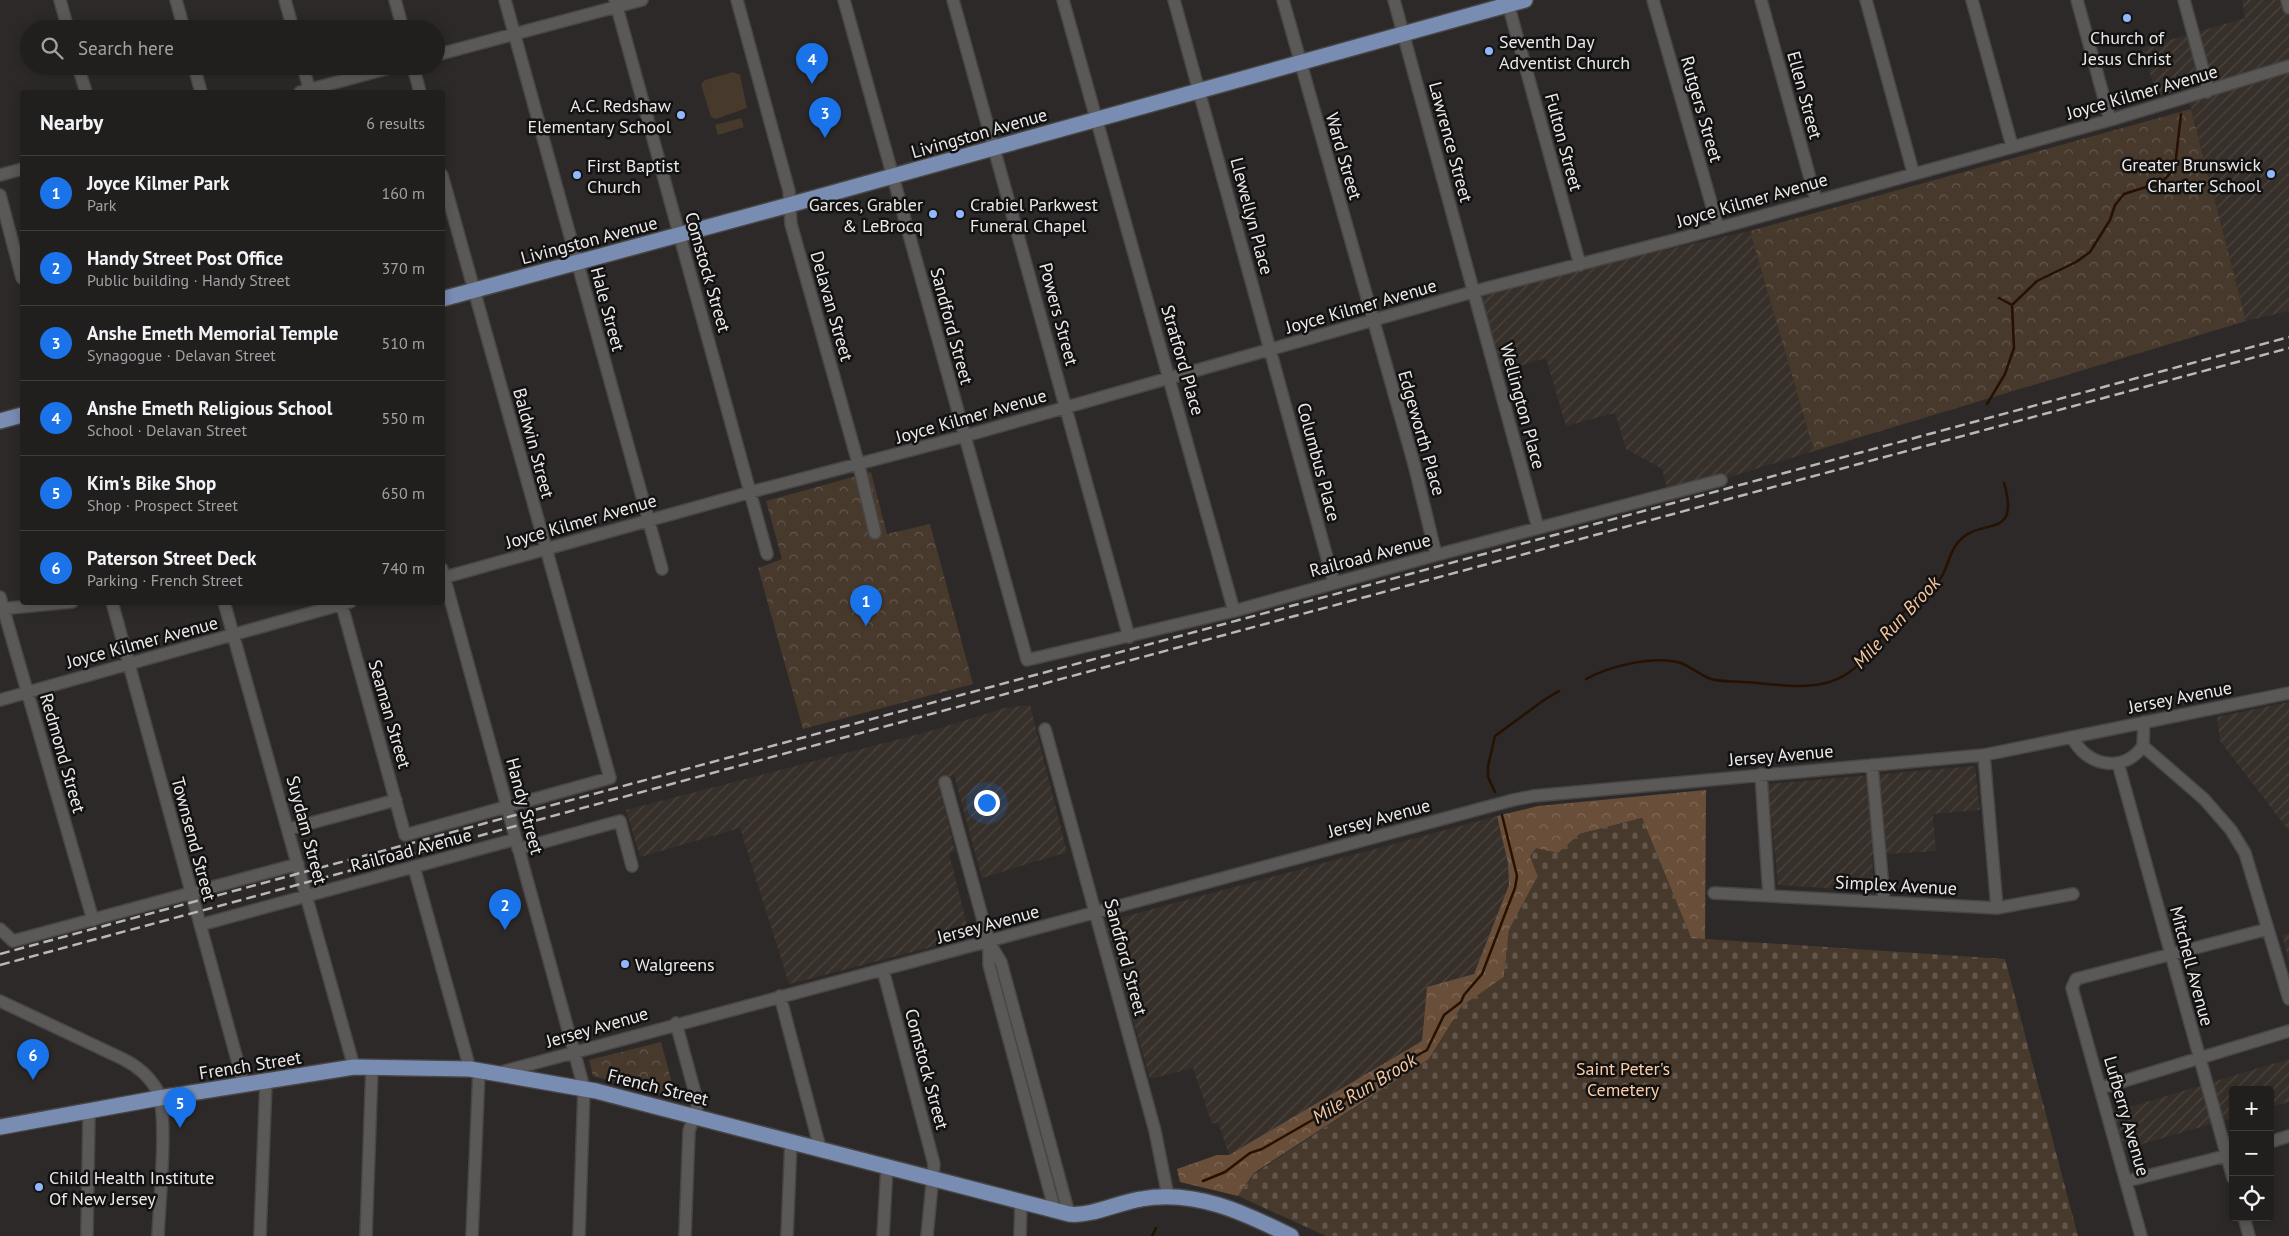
<!DOCTYPE html>
<meta charset="utf-8">
<style>
body{margin:0;font-family:"PT Sans",sans-serif;background:#2d2c2b;color:#f1f3f6}
.controls{position:absolute;right:15px;bottom:15px;display:grid;overflow:hidden;border-radius:5px;box-shadow:0 2px 12px #0003}
.controls button{width:45px;height:45px;display:grid;place-items:center;padding:0;border:0;border-bottom:1px solid #3e3d3c;background:#211f1e;color:#f1f3f6;font:25px sans-serif}
.you{position:absolute;left:986px;top:802px;width:18px;height:18px;margin:-12px;border:4px solid #fff;border-radius:50%;background:#1a73e8;box-shadow:0 0 0 8px #1a73e833}
.badge{display:grid;place-items:center;width:32px;height:32px;border-radius:50%;background:#1a73e8;color:#fff;font-size:16px;font-weight:700}
.pin{position:absolute;translate:-50% -41px;filter:drop-shadow(0 1px 2px #0008)}
.pin::after{content:'';position:absolute;top:26px;width:18px;height:15px;background:inherit;clip-path:polygon(0 0,100% 0,50% 100%)}
.list{margin:0;padding:0;list-style:none}
h2{display:flex;justify-content:space-between;align-items:center;height:65px;margin:0;padding:0 20px;font-size:21px}
h2 small{font-size:16px;font-weight:400;color:#a2a2a4}
.list li{display:grid;grid-template-columns:32px 1fr auto;gap:15px;align-items:center;box-sizing:border-box;height:75px;padding:0 20px;border-top:1px solid #3e3d3c}
.list b{display:block;font-size:19px;white-space:nowrap}
.list p{margin:0;font-size:16px;white-space:nowrap;color:#a2a2a4}
.list em{font-size:16px;font-style:normal;color:#a2a2a4}
.icon{flex:none;width:28px;height:28px;fill:none;stroke:currentColor;stroke-width:2;stroke-linecap:round;stroke-linejoin:round}
.map{position:relative;flex:none;width:2289px;height:1236px;overflow:hidden}
.search{position:absolute;background:#211f1e;box-shadow:0 2px 12px #0003;left:20px;top:20px;width:425px;height:55px;display:flex;align-items:center;gap:12px;box-sizing:border-box;padding:0 18px;border-radius:28px;color:#a2a2a4;font-size:19px}
.panel{position:absolute;background:#211f1e;box-shadow:0 2px 12px #0003;left:20px;top:90px;width:425px;height:515px;border-radius:5px}
.map>svg:first-child{display:block}
.industrial{fill:url(#industrial-furrows)}
.grass{fill:#48392d}
.forest{fill:url(#forest-crowns)}
.cemetery{fill:url(#cemetery-stones)}
.park{fill:url(#park-crowns)}
.lines{fill:none;stroke-linecap:round;stroke-linejoin:round}
.stream{stroke:#271100;stroke-width:2.5}
.minor-casing{stroke:#484645;stroke-width:14}
.major-casing{stroke:#484645;stroke-width:18}
.minor{stroke:#5b5957;stroke-width:11}
.major{stroke:#798db3;stroke-width:15}
.rail{stroke:#bab7b6;stroke-width:2.5;stroke-dasharray:10 5;stroke-linecap:butt}
.poi-dot{fill:#91b8fd;stroke:#131212;stroke-width:2}
.labels{text-anchor:middle;dominant-baseline:central;stroke-width:5;stroke-linejoin:round;paint-order:stroke}
.poi-label{font-size:18px;fill:#eceae9;stroke:#131212;text-anchor:start}
.street-label{font-size:18px;fill:#eceae9;stroke:#131212}
.park-label{font-size:18px;fill:#ffcca3;stroke:#131212}
.water-label{font-size:19px;font-style:italic;fill:#f8c69d;stroke:#131212}
</style>
<div class="map">
<svg width="2289" height="1236" viewBox="0 0 2289 1236">
<defs>
<pattern id="industrial-furrows" width="10" height="10" patternUnits="userSpaceOnUse" patternTransform="scale(1.25)"><rect width="10" height="10" fill="#37302a"/><path d="M-1 1l2-2M0 10L10 0M9 11l2-2" fill="none" stroke="#4a443f"/></pattern>
<pattern id="forest-crowns" width="20" height="18" patternUnits="userSpaceOnUse" patternTransform="scale(1.25)"><rect width="20" height="18" fill="#694f39"/><path d="M2 6a3 3 0 1 1 6 0M12 15a3 3 0 1 1 6 0" fill="none" stroke="#7f6856"/></pattern>
<pattern id="cemetery-stones" width="16" height="16" patternUnits="userSpaceOnUse" patternTransform="scale(1.25)"><rect width="16" height="16" fill="#48392d"/><path d="M2 7V4a2 2 0 0 1 4 0v3zM10 15v-3a2 2 0 0 1 4 0v3z" fill="#63564b"/></pattern>
<pattern id="park-crowns" width="20" height="18" patternUnits="userSpaceOnUse" patternTransform="scale(1.25)"><rect width="20" height="18" fill="#48392d"/><path d="M2 6a3 3 0 1 1 6 0M12 15a3 3 0 1 1 6 0" fill="none" stroke="#63564b"/></pattern>
</defs>
<rect width="100%" height="100%" fill="#2c2928"/>
<path class="industrial" d="M2242,0H2288L2289,3V311L2246,321L2186,88L2157,96L2142,48L2245,18Z
M1750,231L1814,451L1669,496L1662,469L1626,449L1615,413L1566,426L1546,358L1496,373L1473,293Z
M2289,702V831L2220,741L2217,717Z
M1030,705L1067,852L982,878L954,775L938,780L955,851L949,853L970,937L789,984L740,828L640,857L626,810L934,730L1004,708Z
M1975,766L1980,810L1933,814L1936,851L1872,855L1874,891L1778,885L1768,784Z
M1497,816L1508,863L1509,885L1474,974L1427,987L1422,1041L1229,1155L1218,1122L1212,1124L1193,1068L1150,1079L1105,922Z
M2289,933V961L2282,935Z
M2289,1059V1102L2270,1107V1090H2233V1118L2114,1152L2103,1115Z"/>
<path class="grass" d="M733,72L740,75L747,108L716,119L711,117L701,84L705,80Z
M741,118L744,127L718,135L715,125Z"/>
<path class="forest" d="M1706,790L1705,940L1691,938L1642,818L1580,834L1558,853L1530,856L1538,876L1509,930L1504,977L1462,1006L1429,1059L1254,1173L1238,1196L1180,1182L1177,1169L1217,1155H1229L1422,1041L1427,987L1474,974L1509,885L1508,863L1497,816L1538,806Z"/>
<path class="cemetery" d="M1642,818L1691,938L2005,959L2078,1236H1326L1238,1196L1254,1174L1429,1059L1462,1006L1504,977L1509,930L1538,876L1530,856L1536,848L1558,853L1580,834Z"/>
<path class="park" d="M2191,109L2246,321L1814,451L1750,231Z
M871,472L887,534L930,524L973,684L803,729L758,568L782,559L766,501Z
M661,1042L676,1098L593,1076L589,1060Z"/>
<g class="lines">
<path class="stream" d="M1999,298L2012,305
M1987,404L2005,374L2014,348L2012,305L2037,281L2076,262L2090,252L2110,220L2115,205L2124,194L2159,183L2166,178L2172,171L2176,158L2181,114
M1586,679C1610,666 1654,655 1681,663C1691,667 1700,675 1711,679C1721,682 1734,681 1745,682C1776,684 1817,693 1845,675C1867,662 1878,638 1895,620C1908,606 1926,597 1938,582C1947,572 1948,556 1956,545C1976,514 2022,544 2004,483
M1495,792L1488,777V766L1495,736L1544,700L1559,691
M1203,1181L1225,1172L1250,1153L1262,1149L1342,1103L1354,1091L1368,1083L1383,1079L1398,1066L1427,1050L1444,1015L1461,1002L1464,995L1482,974L1515,888L1517,876L1502,815
M1152,1236L1156,1228"/>
<defs>
<path id="minor" d="M60,0L68,29
M176,0L184,29
M285,0L293,29
M395,0L403,29
M505,0L662,569
M615,0L767,554
M737,0L789,191L791,224L859,466L875,533
M844,0L1027,660L1234,611L1436,555L1721,480
M953,0L1129,637
M1063,0L1234,611
M1174,0L1334,583
M1283,0L1414,464L1436,555
M1394,0L1538,528
M1507,0L1580,265
M1653,0L1718,227
M1761,0L1816,200
M1866,0L1913,172
M1972,0L2012,146
M2077,0L2110,120
M2184,0L2206,81L2207,92
M2287,0L2289,8
M436,55L642,0
M78,66L86,92
M194,66L201,92
M303,66L310,92
M413,66L420,92
M300,92L397,66
M0,175L22,169
M0,195L22,278
M442,569L584,1088L579,1236
M442,578L751,492L965,436L1483,289L1686,237L2110,120L2289,66
M0,597L93,920
M112,602L244,1085
M224,602L354,1067
M341,602L405,835L610,778L442,175
M0,609L72,602
M0,700L350,602
M1045,729L1155,1131L1168,1196
M2072,737C2086,766 2123,774 2143,746L2144,722
M2143,746L2204,799L2231,830L2245,853L2289,999
M1984,755L1997,908
M2118,763L2233,1178
M1872,765L1884,901
M1761,774L1769,896
M945,782L989,942L1001,962L1069,1214
M289,829L396,800
M518,849L620,821L632,866
M414,867L470,1069
M1714,893L1997,908L2073,894
M200,925L516,839
M0,929L13,941L298,864
M989,944V965L1055,1211
M883,970L934,1164L927,1236
M780,996L820,1148
M0,1001L123,1059C137,1066 149,1076 157,1090C169,1112 159,1206 158,1236
M676,1023L698,1104L689,1131L685,1236
M498,1073L1513,800L1533,796L1984,755L2289,693
M2101,1088L2289,1031
M2270,1142L2289,1136
M2127,1181L2233,1154
M2244,1217L2249,1236
M87,1234L89,1112
M260,1236L266,1081
M366,1236L372,1066
M472,1236L479,1070
M787,1236L791,1140
M883,1236L887,1166
M1020,1236L1021,1202
M2141,1236L2072,988L2076,979L2268,929"/>
<path id="major" d="M442,299L789,205L1525,0
M0,421L22,415
M0,1127L159,1098L354,1067L470,1069L596,1091L1069,1214C1089,1217 1120,1202 1141,1199C1195,1189 1245,1213 1291,1236"/>
</defs>
<use href="#minor" class="minor-casing"/>
<use href="#major" class="major-casing"/>
<use href="#minor" class="minor"/>
<use href="#major" class="major"/>
<path class="rail" d="M0,954L2289,337
M0,965L2289,348"/>
</g>
<g class="poi-dot">
<circle cx="2127" cy="18" r="5"/>
<circle cx="1489" cy="51" r="5"/>
<circle cx="681" cy="115" r="5"/>
<circle cx="2271" cy="174" r="5"/>
<circle cx="577" cy="175" r="5"/>
<circle cx="933" cy="214" r="5"/>
<circle cx="960" cy="214" r="5"/>
<circle cx="625" cy="964" r="5"/>
<circle cx="39" cy="1187" r="5"/>
</g>
<g class="labels">
<g class="poi-label">
<text x="2127" y="37" text-anchor="middle">Church of<tspan x="2127" dy="21">Jesus Christ</tspan></text>
<text x="1499" y="41">Seventh Day<tspan x="1499" dy="21">Adventist Church</tspan></text>
<text x="671" y="105" text-anchor="end">A.C. Redshaw<tspan x="671" dy="21">Elementary School</tspan></text>
<text x="2261" y="164" text-anchor="end">Greater Brunswick<tspan x="2261" dy="21">Charter School</tspan></text>
<text x="587" y="165">First Baptist<tspan x="587" dy="21">Church</tspan></text>
<text x="923" y="204" text-anchor="end">Garces, Grabler<tspan x="923" dy="21">&amp; LeBrocq</tspan></text>
<text x="970" y="204">Crabiel Parkwest<tspan x="970" dy="21">Funeral Chapel</tspan></text>
<text x="635" y="964">Walgreens</text>
<text x="49" y="1177">Child Health Institute<tspan x="49" dy="21">Of New Jersey</tspan></text>
</g>
<g class="street-label">
<text transform="translate(2142 92) rotate(-16)">Joyce Kilmer Avenue</text>
<text transform="translate(1805 95) rotate(75)">Ellen Street</text>
<text transform="translate(1702 109) rotate(74)">Rutgers Street</text>
<text transform="translate(979 133) rotate(-16)">Livingston Avenue</text>
<text transform="translate(1451 142) rotate(75)">Lawrence Street</text>
<text transform="translate(1564 142) rotate(75)">Fulton Street</text>
<text transform="translate(1344 156) rotate(74)">Ward Street</text>
<text transform="translate(1752 200) rotate(-16)">Joyce Kilmer Avenue</text>
<text transform="translate(1252 216) rotate(75)">Llewellyn Place</text>
<text transform="translate(589 240) rotate(-15)">Livingston Avenue</text>
<text transform="translate(708 272) rotate(74)">Comstock Street</text>
<text transform="translate(832 306) rotate(74)">Delavan Street</text>
<text transform="translate(1361 306) rotate(-16)">Joyce Kilmer Avenue</text>
<text transform="translate(608 309) rotate(75)">Hale Street</text>
<text transform="translate(1059 314) rotate(75)">Powers Street</text>
<text transform="translate(952 326) rotate(75)">Sandford Street</text>
<text transform="translate(1183 360) rotate(74)">Stratford Place</text>
<text transform="translate(1523 406) rotate(75)">Wellington Place</text>
<text transform="translate(971 416) rotate(-16)">Joyce Kilmer Avenue</text>
<text transform="translate(1422 433) rotate(74)">Edgeworth Place</text>
<text transform="translate(534 443) rotate(75)">Baldwin Street</text>
<text transform="translate(1319 462) rotate(75)">Columbus Place</text>
<text transform="translate(581 521) rotate(-16)">Joyce Kilmer Avenue</text>
<text transform="translate(1370 555) rotate(-15)">Railroad Avenue</text>
<text transform="translate(142 642) rotate(-15)">Joyce Kilmer Avenue</text>
<text transform="translate(2180 697) rotate(-11)">Jersey Avenue</text>
<text transform="translate(390 714) rotate(74)">Seaman Street</text>
<text transform="translate(63 753) rotate(74)">Redmond Street</text>
<text transform="translate(1781 755) rotate(-5)">Jersey Avenue</text>
<text transform="translate(525 806) rotate(75)">Handy Street</text>
<text transform="translate(1379 818) rotate(-15)">Jersey Avenue</text>
<text transform="translate(307 830) rotate(75)">Suydam Street</text>
<text transform="translate(194 839) rotate(75)">Townsend Street</text>
<text transform="translate(411 850) rotate(-15)">Railroad Avenue</text>
<text transform="translate(1896 885) rotate(3)">Simplex Avenue</text>
<text transform="translate(988 924) rotate(-15)">Jersey Avenue</text>
<text transform="translate(1126 957) rotate(75)">Sandford Street</text>
<text transform="translate(2192 966) rotate(75)">Mitchell Avenue</text>
<text transform="translate(597 1027) rotate(-16)">Jersey Avenue</text>
<text transform="translate(250 1065) rotate(-9)">French Street</text>
<text transform="translate(927 1069) rotate(75)">Comstock Street</text>
<text transform="translate(658 1087) rotate(14)">French Street</text>
<text transform="translate(2127 1116) rotate(74)">Lufberry Avenue</text>
</g>
<g class="park-label">
<text x="1623" y="1068">Saint Peter's<tspan x="1623" dy="21">Cemetery</tspan></text>
</g>
<g class="water-label">
<text transform="translate(1896 622) rotate(-47)">Mile Run Brook</text>
<text transform="translate(1364 1088) rotate(-31)">Mile Run Brook</text>
</g>
</g>
</svg>
<div class="controls">
<button>+</button>
<button>−</button>
<button><svg class="icon" aria-label="locate" viewBox="0 0 24 24"><circle cx="12" cy="12" r="6"/><path d="M12 2v4M12 18v4M2 12h4M18 12h4"/></svg></button>
</div>
<div class="you"></div>
<div class="pin badge" style="left:866px;top:626px">1</div>
<div class="pin badge" style="left:505px;top:930px">2</div>
<div class="pin badge" style="left:825px;top:138px">3</div>
<div class="pin badge" style="left:812px;top:84px">4</div>
<div class="pin badge" style="left:180px;top:1128px">5</div>
<div class="pin badge" style="left:33px;top:1080px">6</div>
<div class="search"><svg class="icon" aria-label="search" viewBox="0 0 24 24"><circle cx="10" cy="10" r="6"/><path d="M15 15l6 6"/></svg>Search here</div>
<section class="panel">
<h2>Nearby<small>6 results</small></h2>
<ul class="list">
<li><span class="badge">1</span><div><b>Joyce Kilmer Park</b><p>Park</p></div><em>160 m</em></li>
<li><span class="badge">2</span><div><b>Handy Street Post Office</b><p>Public building · Handy Street</p></div><em>370 m</em></li>
<li><span class="badge">3</span><div><b>Anshe Emeth Memorial Temple</b><p>Synagogue · Delavan Street</p></div><em>510 m</em></li>
<li><span class="badge">4</span><div><b>Anshe Emeth Religious School</b><p>School · Delavan Street</p></div><em>550 m</em></li>
<li><span class="badge">5</span><div><b>Kim's Bike Shop</b><p>Shop · Prospect Street</p></div><em>650 m</em></li>
<li><span class="badge">6</span><div><b>Paterson Street Deck</b><p>Parking · French Street</p></div><em>740 m</em></li>
</ul>
</section>
</div>
